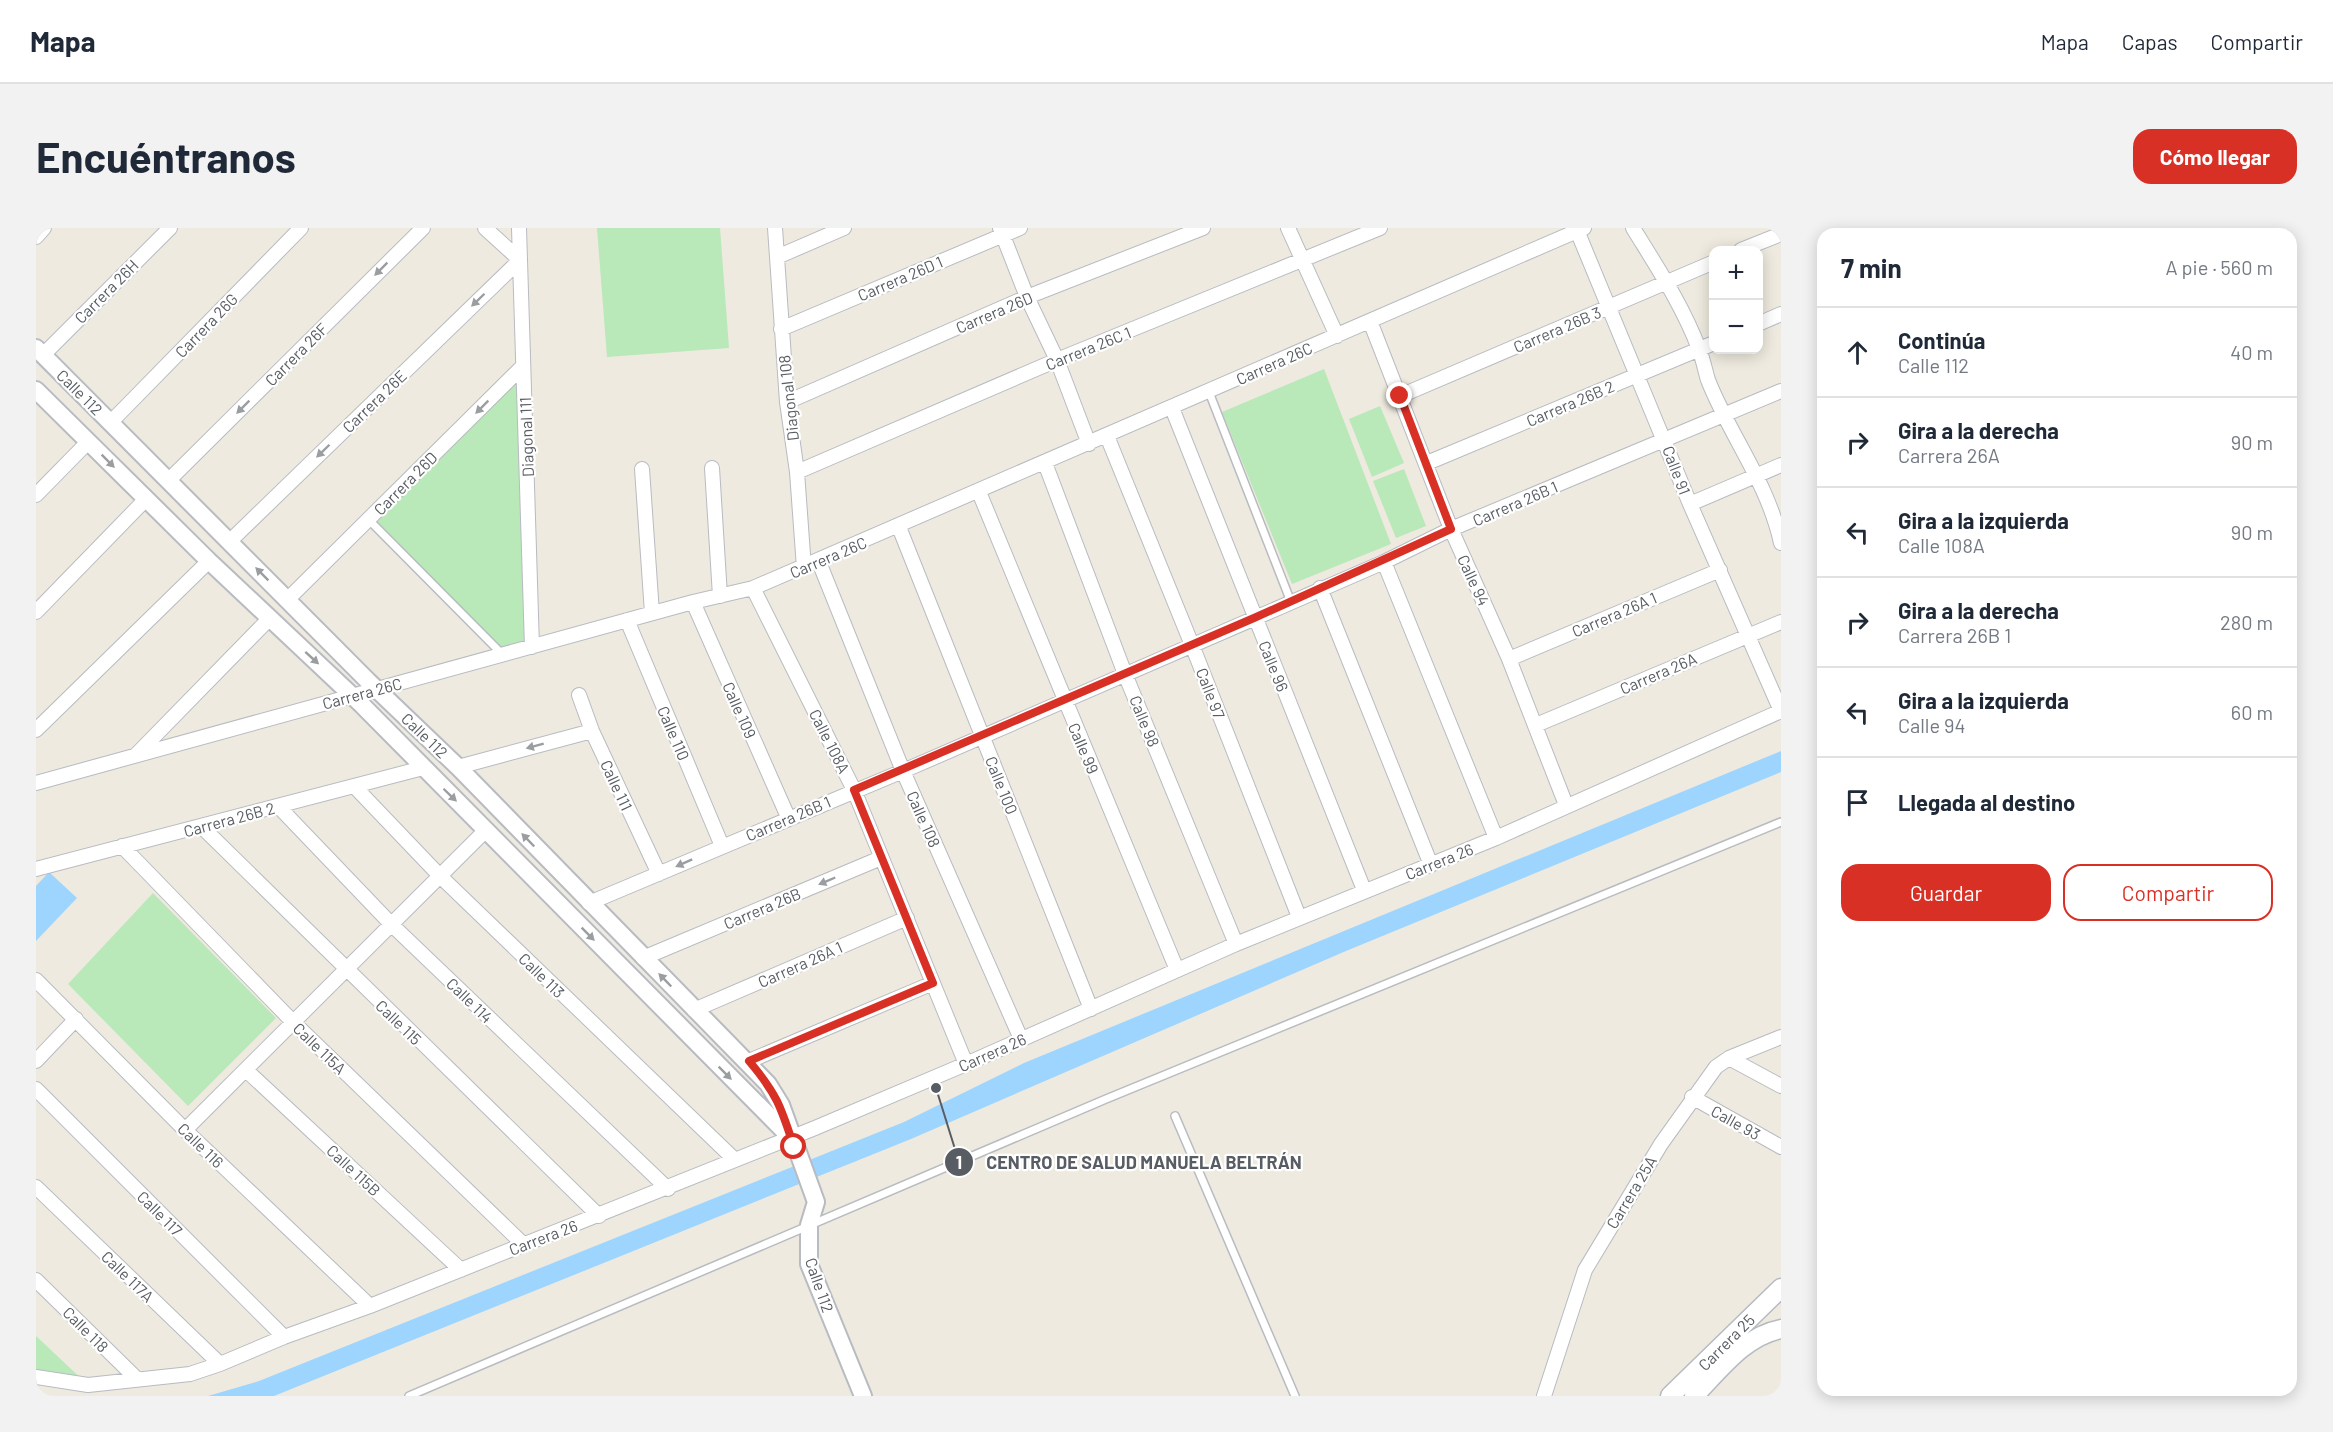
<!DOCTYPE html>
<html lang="es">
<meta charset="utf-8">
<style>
body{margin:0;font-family:Barlow,sans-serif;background:#f2f2f3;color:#1f2937}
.controls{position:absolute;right:18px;top:18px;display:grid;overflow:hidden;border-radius:12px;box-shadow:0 3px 15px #0003}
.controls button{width:54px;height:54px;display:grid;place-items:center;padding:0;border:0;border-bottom:2px solid #e0e1e3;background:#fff;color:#1f2937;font:30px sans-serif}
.stop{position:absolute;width:18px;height:18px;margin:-14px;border:4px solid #d93025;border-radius:50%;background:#fff}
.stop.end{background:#d93025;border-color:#fff;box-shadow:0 2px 6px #0008}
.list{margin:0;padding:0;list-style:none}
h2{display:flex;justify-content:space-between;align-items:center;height:78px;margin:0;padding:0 24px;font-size:26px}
h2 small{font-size:20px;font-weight:400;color:#747a83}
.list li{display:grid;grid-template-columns:39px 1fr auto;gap:18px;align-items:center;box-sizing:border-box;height:90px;padding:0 24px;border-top:2px solid #e0e1e3}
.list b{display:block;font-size:22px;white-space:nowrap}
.list p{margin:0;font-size:20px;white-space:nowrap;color:#747a83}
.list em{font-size:20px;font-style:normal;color:#747a83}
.actions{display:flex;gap:12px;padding:18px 24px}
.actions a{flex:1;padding:14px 0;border:2px solid #d93025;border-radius:18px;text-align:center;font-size:21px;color:#d93025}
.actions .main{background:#d93025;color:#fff}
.icon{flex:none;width:33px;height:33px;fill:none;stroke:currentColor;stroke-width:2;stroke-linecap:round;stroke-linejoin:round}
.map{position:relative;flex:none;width:1745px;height:1168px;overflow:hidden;border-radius:18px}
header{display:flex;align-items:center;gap:36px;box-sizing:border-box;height:84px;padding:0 30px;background:#fff;border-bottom:2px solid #e0e1e3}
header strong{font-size:28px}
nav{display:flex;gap:33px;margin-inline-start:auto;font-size:21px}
.intro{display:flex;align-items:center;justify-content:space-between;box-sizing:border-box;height:144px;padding:0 36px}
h1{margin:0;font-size:42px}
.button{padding:15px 27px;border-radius:18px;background:#d93025;color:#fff;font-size:21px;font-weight:700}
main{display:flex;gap:36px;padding:0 36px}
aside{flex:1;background:#fff;border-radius:18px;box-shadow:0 3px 15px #0003}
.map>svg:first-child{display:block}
.green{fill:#b9e8b9}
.water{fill:#9ed5ff}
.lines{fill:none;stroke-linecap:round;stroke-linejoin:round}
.service-casing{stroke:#b8bbc1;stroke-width:10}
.minor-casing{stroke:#b8bbc1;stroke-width:16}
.tertiary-casing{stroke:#b8bbc1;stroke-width:20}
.secondary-casing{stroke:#b6bac1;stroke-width:21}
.service{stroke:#fff;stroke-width:7}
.minor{stroke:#fff;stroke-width:14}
.tertiary{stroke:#fff;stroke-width:16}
.secondary{stroke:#fff;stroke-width:18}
.oneway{fill:#9b9ea1}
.route{stroke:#d93025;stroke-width:8}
.labels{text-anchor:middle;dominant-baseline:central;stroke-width:4.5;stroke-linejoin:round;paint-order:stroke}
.street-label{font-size:16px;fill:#585d63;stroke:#fff}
.leader{fill:none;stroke:#585d63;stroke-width:2}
.callout-dot{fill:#585d63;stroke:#fff;stroke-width:2}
.mark-label{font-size:18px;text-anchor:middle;font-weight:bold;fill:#fff}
.callout-label{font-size:18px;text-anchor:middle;font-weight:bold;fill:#585d63;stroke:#fff;stroke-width:4.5;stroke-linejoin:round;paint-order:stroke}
</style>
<header>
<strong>Mapa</strong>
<nav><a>Mapa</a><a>Capas</a><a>Compartir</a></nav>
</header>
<div class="intro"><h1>Encuéntranos</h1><a class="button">Cómo llegar</a></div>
<main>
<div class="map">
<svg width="1745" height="1168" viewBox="0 0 1745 1168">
<rect width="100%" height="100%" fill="#eeeadf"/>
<path class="green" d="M561,0H684L693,120L571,129Z
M487,138L496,419L467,427L332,291Z
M1288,141L1355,316L1256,356L1186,184Z
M1344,178L1368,235L1336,249L1313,191Z
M1368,241L1390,298L1360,310L1337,253Z
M117,665L240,790L152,878L32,756Z
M0,1108L52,1157L0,1149Z"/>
<path class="water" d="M1745,523V544L1310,723L875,911L238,1168H172L223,1153L868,894L988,835Z
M13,644L41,670L0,713V658Z"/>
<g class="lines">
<defs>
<path id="service" d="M1173,164L1255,374
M332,291L466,426
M1139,888L1259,1168
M373,1168L1070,871L1745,594"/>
<path id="minor" d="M483,0L496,419
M739,0L751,174L761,244L768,340
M964,0L991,69L1021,132L1053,216
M1252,0L1301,108
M1540,0L1654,276L1745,483
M1597,0C1621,39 1647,78 1663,121C1667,131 1669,142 1672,152C1694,208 1732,255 1745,315
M0,9L8,0
M1705,22L1745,6
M741,29L808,0
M1334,93L1415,301L1473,431L1530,577
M1722,96L1745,86
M745,101L984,0
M7,127L134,0
M1364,168L1678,34
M751,174L991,69L1167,0
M1136,180L1328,662
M74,195L265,0
M1071,208L1156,417L1263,689
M1009,235L1089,446L1200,716
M1391,235L1678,115
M676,240L684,368
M606,241L616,385
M761,244L1021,132L1344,0
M132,253L387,0
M943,264L1141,742
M0,267L52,214
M1654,276L1745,237
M863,299L1055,781
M193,314L484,32L449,0
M783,334L867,543L985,811
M1348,334L1460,610
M717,360L818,562L930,836
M1284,360L1395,637
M251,372L487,138
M657,374L752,589
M0,384L110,271
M591,392L686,618
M1473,431L1684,342
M543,467L556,503L623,646
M1500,497L1745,394
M0,502L173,333
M100,527L233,391
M422,539L556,503
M0,555L657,374L717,360L1548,0
M318,558L404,648L698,931
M242,578L356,697L632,961
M165,598L563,988
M86,618L258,795L487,1016
M0,641L387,540
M553,675L867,543L1348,334L1415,301L1745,163
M607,730L845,630
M0,752L149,902L334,1078
M658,782L871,690
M1693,830L1745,858
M0,833L40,791
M713,833L897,755
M211,843L425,1042
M0,861L248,1109
M1656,869L1745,919
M149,902L450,602
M0,959L184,1136
M0,1052L101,1151
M0,1149L52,1157L154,1146L184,1136L248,1109L334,1078L779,900L930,836L1200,716L1460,610L1745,483
M1508,1168L1549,1042L1625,916L1680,839L1693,830L1745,809"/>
<path id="tertiary" d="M0,120L332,453L422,539L732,856L745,877L780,974L773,997V1036L827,1168
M0,162L173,333L326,477L754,909"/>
<path id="secondary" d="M1634,1168L1745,1060
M1658,1168C1683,1143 1708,1108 1745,1101"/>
</defs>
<use href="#service" class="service-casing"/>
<use href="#minor" class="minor-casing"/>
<use href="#tertiary" class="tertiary-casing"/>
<use href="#secondary" class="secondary-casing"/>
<use href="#service" class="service"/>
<use href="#minor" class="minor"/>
<use href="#tertiary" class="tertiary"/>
<use href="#secondary" class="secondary"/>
</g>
<defs><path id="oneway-solid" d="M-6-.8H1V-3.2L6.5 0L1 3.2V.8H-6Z" transform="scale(1.5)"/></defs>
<g class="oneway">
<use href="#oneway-solid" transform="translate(345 41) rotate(135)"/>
<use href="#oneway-solid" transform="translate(442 72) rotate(136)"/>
<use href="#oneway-solid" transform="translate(207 179) rotate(135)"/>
<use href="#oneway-solid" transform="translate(446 179) rotate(135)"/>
<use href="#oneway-solid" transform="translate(287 223) rotate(136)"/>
<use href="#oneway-solid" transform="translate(72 233) rotate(45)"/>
<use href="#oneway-solid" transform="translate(226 346) rotate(-135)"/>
<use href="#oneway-solid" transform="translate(276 430) rotate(42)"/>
<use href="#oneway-solid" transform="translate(499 518) rotate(165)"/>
<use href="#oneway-solid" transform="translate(414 567) rotate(44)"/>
<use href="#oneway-solid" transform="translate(492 612) rotate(-134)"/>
<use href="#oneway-solid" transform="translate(648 635) rotate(156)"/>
<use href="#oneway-solid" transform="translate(791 653) rotate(157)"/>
<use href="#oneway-solid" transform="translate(552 706) rotate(45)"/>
<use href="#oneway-solid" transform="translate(629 752) rotate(-134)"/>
<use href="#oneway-solid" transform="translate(689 845) rotate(45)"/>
</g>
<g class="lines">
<path class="route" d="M758,919C745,879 741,866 713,833L897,755L818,562L1218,390L1415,301L1364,168"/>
</g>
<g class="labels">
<g class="street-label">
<text transform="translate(864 50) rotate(-23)">Carrera 26D 1</text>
<text transform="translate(70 63) rotate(-45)">Carrera 26H</text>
<text transform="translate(958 84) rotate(-23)">Carrera 26D</text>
<text transform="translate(170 97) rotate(-46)">Carrera 26G</text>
<text transform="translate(1521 101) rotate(-23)">Carrera 26B 3</text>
<text transform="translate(1052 120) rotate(-22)">Carrera 26C 1</text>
<text transform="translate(260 126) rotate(-45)">Carrera 26F</text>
<text transform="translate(1238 135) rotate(-24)">Carrera 26C</text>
<text transform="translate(44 164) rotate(45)">Calle 112</text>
<text transform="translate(752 170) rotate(-96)">Diagonal 108</text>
<text transform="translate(338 173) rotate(-44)">Carrera 26E</text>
<text transform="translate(1534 175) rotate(-23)">Carrera 26B 2</text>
<text transform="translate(490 209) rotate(-92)">Diagonal 111</text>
<text transform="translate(1641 242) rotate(69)">Calle 91</text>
<text transform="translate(369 255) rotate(-45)">Carrera 26D</text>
<text transform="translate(1479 275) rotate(-23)">Carrera 26B 1</text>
<text transform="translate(792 329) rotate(-23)">Carrera 26C</text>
<text transform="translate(1438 352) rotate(65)">Calle 94</text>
<text transform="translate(1578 386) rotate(-23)">Carrera 26A 1</text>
<text transform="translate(1238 438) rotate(68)">Calle 96</text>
<text transform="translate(1622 445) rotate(-23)">Carrera 26A</text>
<text transform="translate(326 465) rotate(-15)">Carrera 26C</text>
<text transform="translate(1175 465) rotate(69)">Calle 97</text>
<text transform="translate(704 482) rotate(66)">Calle 109</text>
<text transform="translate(1109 493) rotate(68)">Calle 98</text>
<text transform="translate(638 505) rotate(67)">Calle 110</text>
<text transform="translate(389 507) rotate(44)">Calle 112</text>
<text transform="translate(794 513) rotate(63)">Calle 108A</text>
<text transform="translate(1048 520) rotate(67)">Calle 99</text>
<text transform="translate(581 557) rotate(65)">Calle 111</text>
<text transform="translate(966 557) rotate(68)">Calle 100</text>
<text transform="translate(752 590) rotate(-23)">Carrera 26B 1</text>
<text transform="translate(193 591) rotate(-15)">Carrera 26B 2</text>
<text transform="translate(888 591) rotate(66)">Calle 108</text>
<text transform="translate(1403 633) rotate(-22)">Carrera 26</text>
<text transform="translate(726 680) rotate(-23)">Carrera 26B</text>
<text transform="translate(764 736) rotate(-24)">Carrera 26A 1</text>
<text transform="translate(506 747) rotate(44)">Calle 113</text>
<text transform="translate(434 772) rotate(44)">Calle 114</text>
<text transform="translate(363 794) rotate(44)">Calle 115</text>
<text transform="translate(284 820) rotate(44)">Calle 115A</text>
<text transform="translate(956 824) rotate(-24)">Carrera 26</text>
<text transform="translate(1700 894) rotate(29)">Calle 93</text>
<text transform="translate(165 917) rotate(44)">Calle 116</text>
<text transform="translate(318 942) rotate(43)">Calle 115B</text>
<text transform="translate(1595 964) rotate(-59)">Carrera 25A</text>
<text transform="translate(124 985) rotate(45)">Calle 117</text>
<text transform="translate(507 1009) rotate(-21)">Carrera 26</text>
<text transform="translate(92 1048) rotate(44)">Calle 117A</text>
<text transform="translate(784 1057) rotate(71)">Calle 112</text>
<text transform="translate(50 1101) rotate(45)">Calle 118</text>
<text transform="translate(1690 1114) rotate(-45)">Carrera 25</text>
</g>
</g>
<path class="leader" d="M900 860L923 934"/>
<g class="callout-dot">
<circle cx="900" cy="860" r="6"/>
<circle cx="923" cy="934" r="15"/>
</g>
<g class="mark-label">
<text x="923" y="941">1</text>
</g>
<g class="callout-label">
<text x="1108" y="941">CENTRO DE SALUD MANUELA BELTRÁN</text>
</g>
</svg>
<div class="controls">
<button>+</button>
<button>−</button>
</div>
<div class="stop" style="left:758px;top:919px"></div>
<div class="stop end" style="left:1364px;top:168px"></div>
</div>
<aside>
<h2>7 min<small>A pie · 560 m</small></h2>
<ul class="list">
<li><svg class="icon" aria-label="ahead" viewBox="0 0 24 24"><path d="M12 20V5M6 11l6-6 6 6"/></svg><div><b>Continúa</b><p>Calle 112</p></div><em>40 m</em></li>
<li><svg class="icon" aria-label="right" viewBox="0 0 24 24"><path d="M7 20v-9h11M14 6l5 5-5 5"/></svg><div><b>Gira a la derecha</b><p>Carrera 26A</p></div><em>90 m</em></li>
<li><svg class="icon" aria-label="left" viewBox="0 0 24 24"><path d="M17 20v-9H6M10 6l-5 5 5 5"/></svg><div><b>Gira a la izquierda</b><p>Calle 108A</p></div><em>90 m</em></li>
<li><svg class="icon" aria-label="right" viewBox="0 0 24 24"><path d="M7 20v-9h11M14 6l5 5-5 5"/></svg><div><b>Gira a la derecha</b><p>Carrera 26B 1</p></div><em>280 m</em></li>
<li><svg class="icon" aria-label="left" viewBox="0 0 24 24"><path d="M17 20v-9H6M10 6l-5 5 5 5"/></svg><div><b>Gira a la izquierda</b><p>Calle 94</p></div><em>60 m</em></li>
<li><svg class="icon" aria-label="arrive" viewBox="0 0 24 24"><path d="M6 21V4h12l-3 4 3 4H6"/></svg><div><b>Llegada al destino</b></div></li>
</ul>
<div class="actions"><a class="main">Guardar</a><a>Compartir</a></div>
</aside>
</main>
